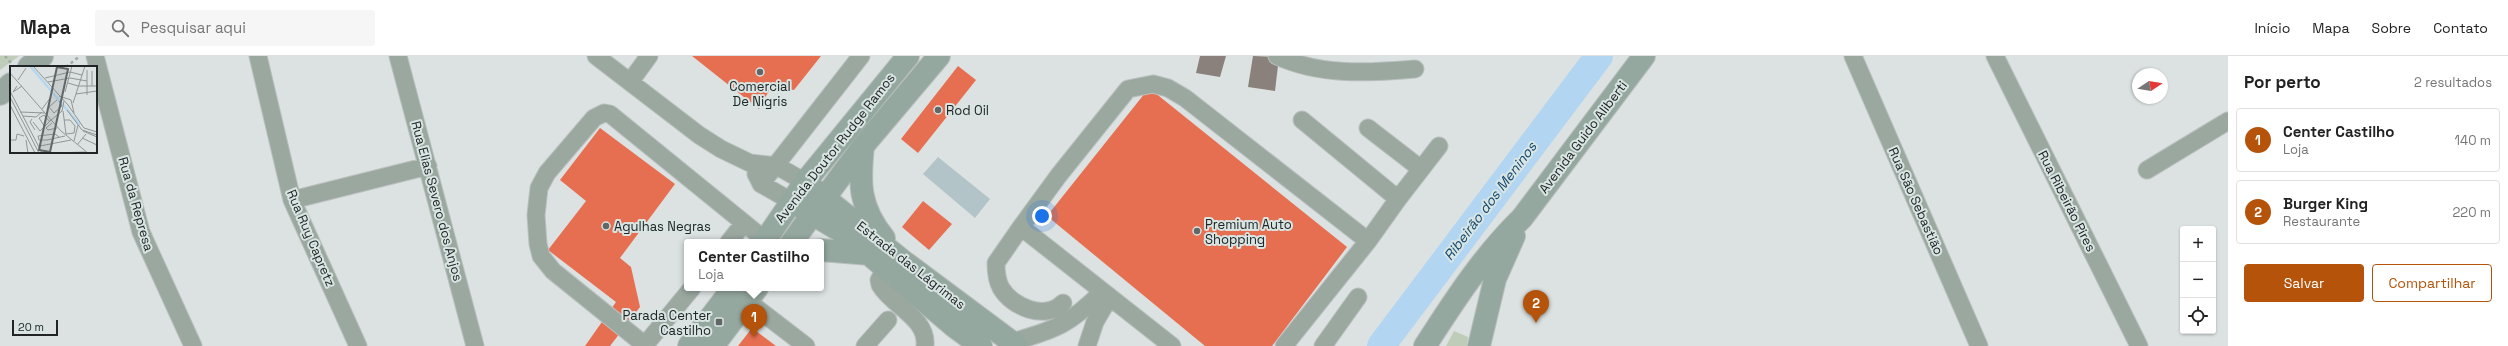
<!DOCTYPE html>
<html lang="pt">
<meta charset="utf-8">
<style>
body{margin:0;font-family:"Space Grotesk",sans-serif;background:#f6f6f6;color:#222}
.controls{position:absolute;right:12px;bottom:12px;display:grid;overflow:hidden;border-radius:4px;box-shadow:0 1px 3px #0004}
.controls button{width:36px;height:36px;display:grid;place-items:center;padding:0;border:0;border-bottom:1px solid #e0e0e0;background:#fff;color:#222;font:20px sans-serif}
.compass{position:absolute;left:2132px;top:12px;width:36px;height:36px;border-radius:50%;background:#fff;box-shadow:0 1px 3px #0004;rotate:78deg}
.scale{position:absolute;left:12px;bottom:10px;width:46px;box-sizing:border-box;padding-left:4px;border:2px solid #202424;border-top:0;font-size:11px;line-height:14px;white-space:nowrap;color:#202424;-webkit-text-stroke:3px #d8e5e3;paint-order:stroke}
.you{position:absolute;left:1042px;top:160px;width:14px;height:14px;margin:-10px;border:3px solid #fff;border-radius:50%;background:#1a73e8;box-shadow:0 0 0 6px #1a73e833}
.badge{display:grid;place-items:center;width:26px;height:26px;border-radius:50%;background:#b45309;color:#fff;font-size:13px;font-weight:700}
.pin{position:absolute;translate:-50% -33px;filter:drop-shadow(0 1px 2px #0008)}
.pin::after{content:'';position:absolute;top:21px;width:14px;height:12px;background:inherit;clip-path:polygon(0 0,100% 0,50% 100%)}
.popup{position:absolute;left:684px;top:183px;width:140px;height:52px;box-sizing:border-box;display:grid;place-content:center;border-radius:4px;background:#fff;filter:drop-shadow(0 1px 3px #0005);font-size:13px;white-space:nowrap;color:#767676}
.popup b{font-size:15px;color:#222}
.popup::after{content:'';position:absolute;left:50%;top:100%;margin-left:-8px;border:8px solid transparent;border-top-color:#fff}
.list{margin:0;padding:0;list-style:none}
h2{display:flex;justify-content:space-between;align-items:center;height:52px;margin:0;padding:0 16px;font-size:17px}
h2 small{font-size:13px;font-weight:400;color:#767676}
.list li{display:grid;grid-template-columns:26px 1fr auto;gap:12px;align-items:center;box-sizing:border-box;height:64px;margin:0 8px 8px;padding:0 8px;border:1px solid #e0e0e0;border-radius:4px}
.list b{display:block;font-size:15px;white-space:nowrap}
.list p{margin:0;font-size:13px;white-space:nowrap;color:#767676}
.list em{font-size:13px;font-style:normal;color:#767676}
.actions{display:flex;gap:8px;padding:12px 16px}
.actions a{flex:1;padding:9px 0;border:1px solid #b45309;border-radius:4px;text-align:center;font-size:14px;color:#b45309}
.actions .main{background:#b45309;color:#fff}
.icon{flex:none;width:22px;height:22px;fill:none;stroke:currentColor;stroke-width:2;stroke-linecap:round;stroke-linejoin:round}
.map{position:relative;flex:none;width:2228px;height:290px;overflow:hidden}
header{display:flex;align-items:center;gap:24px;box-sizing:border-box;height:56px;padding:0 20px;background:#fff;border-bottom:1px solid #e0e0e0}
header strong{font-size:19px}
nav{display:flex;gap:22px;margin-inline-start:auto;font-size:14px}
.search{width:280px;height:36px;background:#f6f6f6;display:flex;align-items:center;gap:10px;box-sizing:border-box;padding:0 14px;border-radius:4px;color:#767676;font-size:15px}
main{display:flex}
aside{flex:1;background:#fff}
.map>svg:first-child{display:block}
.green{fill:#bfccb8}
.shops{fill:#e76f51}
.industry{fill:#8a817c}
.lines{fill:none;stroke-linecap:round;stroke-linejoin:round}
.river{stroke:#b2d5f2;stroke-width:28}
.building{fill:#b3c4c8}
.minor-casing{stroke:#babfbe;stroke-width:19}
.major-casing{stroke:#babfbe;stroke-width:24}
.highway-casing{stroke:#babfbe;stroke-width:24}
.path{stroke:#a0aaa5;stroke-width:2.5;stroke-dasharray:3 3;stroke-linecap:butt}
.minor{stroke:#9aa8a0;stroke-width:17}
.major{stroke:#95a8a0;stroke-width:22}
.highway{stroke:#98a6a0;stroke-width:22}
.poi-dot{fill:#616666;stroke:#d8e5e3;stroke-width:1.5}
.labels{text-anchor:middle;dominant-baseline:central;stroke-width:4;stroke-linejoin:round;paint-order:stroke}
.poi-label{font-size:13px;fill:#202424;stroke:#d8e5e3;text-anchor:start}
.street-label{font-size:13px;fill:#202424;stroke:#d8e5e3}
.water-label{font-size:14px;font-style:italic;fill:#11466d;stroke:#d8e5e3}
.inset-river{fill:none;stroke:#b2d5f2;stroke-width:2}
.inset-road{fill:none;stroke:#909695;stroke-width:1}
.view{fill:#616666;fill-opacity:0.15;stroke:#616666;stroke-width:2}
.inset-edge{fill:none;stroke:#202424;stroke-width:2}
</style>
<header>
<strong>Mapa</strong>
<div class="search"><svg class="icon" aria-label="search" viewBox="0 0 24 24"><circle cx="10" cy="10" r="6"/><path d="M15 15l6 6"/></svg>Pesquisar aqui</div>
<nav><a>Início</a><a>Mapa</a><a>Sobre</a><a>Contato</a></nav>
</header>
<main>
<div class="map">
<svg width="2228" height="290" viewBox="0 0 2228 290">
<rect width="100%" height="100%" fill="#dbe2e1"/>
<path class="green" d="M0,0H19L0,14Z
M1454,275L1468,281L1467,290H1446Z"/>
<path class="shops" d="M692,0H821L794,34L771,31L759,53Z
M958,10L976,24L918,97L901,83Z
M1149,32L1347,191L1272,290H1205L1047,160Z
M600,72L675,128L620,202L631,211L640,251L610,290H585L616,246L548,194L586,145L560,124Z
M923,145L952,168L929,194L902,171Z
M752,272L776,290H738Z"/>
<path class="industry" d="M1200,0H1226L1220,21L1196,17Z
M1253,0L1279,1L1275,35L1248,31Z"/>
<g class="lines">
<path class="river" d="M1381,290L1599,0"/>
</g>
<path class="building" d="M938,101L990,143L975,162L923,118Z"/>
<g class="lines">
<defs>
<path id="minor" d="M95,0L141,176L193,290
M258,0L292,144L358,290
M398,0L475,290
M596,0L699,79L721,93L750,107L777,110L805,126
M1277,0C1320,20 1369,17 1415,13
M1853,0L1979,290
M1995,0L2139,290
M630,26L649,0
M1368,72L1421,113
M2147,114L2228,65
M756,118L761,128L791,145
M761,128L861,0
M1398,143L1439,90
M292,144L428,110
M1021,171L996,207C996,216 997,225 1001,232C1012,251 1045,265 1063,247
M729,186L744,167
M885,213L879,224L880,229C892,250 928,262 925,290
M754,250L806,290
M1012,286C1055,274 1070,268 1102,236
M645,289L692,232
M646,290L553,215L541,200L538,188L536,159L539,132L547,117L594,62L604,57L610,58L765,184
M865,290L888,264
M1087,290L1095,266L1109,242
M1172,290L1021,171L1059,119L1128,33L1153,28L1168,32L1185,42L1368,185
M1284,290L1368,185L1398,143L1302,64
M1323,290L1358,241"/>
<path id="major" d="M863,90C859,128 859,151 884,182
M805,126L903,205L1017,290
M791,145L844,177L955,271L981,290
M764,186L805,126L908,0
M792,186L863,90L939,0
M821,194L870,198
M689,290L733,232
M713,290L757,232
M1425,290C1454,245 1483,200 1522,162L1644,0
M1479,290L1495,223L1514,180"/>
<path id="highway" d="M29,11L42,0
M0,38L11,28"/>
</defs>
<use href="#minor" class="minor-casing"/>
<use href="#major" class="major-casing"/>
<use href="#highway" class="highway-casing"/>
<path class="path" d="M5,0L11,7
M66,11L80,0"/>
<use href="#minor" class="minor"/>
<use href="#major" class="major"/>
<use href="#highway" class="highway"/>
</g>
<g class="poi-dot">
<circle cx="760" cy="16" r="4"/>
<circle cx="938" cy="54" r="4"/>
<circle cx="606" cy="170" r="4"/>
<circle cx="1197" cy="175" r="4"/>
<rect x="715" y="262" width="8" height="8" rx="2"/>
</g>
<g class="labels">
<g class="poi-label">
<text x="760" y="30" text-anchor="middle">Comercial<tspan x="760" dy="15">De Nigris</tspan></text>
<text x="946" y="54">Rod Oil</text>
<text x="1205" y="168">Premium Auto<tspan x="1205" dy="15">Shopping</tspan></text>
<text x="614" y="170">Agulhas Negras</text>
<text x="711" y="259" text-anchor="end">Parada Center<tspan x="711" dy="15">Castilho</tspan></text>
</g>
<g class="street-label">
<text transform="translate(1583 81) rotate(-53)">Avenida Guido Aliberti</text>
<text transform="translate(835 92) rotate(-52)">Avenida Doutor Rudge Ramos</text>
<text transform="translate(437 145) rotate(75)">Rua Elias Severo dos Anjos</text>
<text transform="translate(1916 145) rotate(66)">Rua São Sebastião</text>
<text transform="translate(2067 145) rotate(63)">Rua Ribeirão Pires</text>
<text transform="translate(136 148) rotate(74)">Rua da Represa</text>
<text transform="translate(311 182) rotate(67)">Rua Ruy Capretz</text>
<text transform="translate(911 209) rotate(38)">Estrada das Lágrimas</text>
</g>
<g class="water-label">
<text transform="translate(1490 145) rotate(-53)">Ribeirão dos Meninos</text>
</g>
</g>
<g transform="translate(10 10)">
<rect width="87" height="87" fill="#dbe2e1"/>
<path class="inset-river" d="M20,0L70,59"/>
<path class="inset-road" d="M23,0L58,39L74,62L87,66M82,5V20M0,7L35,47M35,12L60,6L72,9M8,14L16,2M38,16L60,12L77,15M58,17L68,20H87M7,20L3,26L12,20M0,25L32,87M55,26L62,0M87,27V9M66,28L87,25M77,29V4M49,30L61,34L64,47M0,31L29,87M47,34L39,41L44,47L52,40L49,35M63,37L75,0M0,39L25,87M32,43L41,31M57,44L72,64L87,69M53,45L56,68M10,46L35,47L51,65L78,87M13,50L26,51L32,46M22,53L20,56L25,64M54,54H60L65,60L64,67L56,68M40,55L52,45L54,35M23,56L30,65L40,55M42,57L36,62L38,64L47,62M35,61L29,52L34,49L40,56M73,65L87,71M49,71L45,68L28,70L29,74H37L55,70M72,72L87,79M0,74H6L7,68L14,70M16,74L18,87M64,75L68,59M67,79L76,68M30,80L61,74M43,87L75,86"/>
<path class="view" d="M47,1L58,3L40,86L29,84Z"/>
<rect width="87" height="87" class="inset-edge"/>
</g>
</svg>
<div class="controls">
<button>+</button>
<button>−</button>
<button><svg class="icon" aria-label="locate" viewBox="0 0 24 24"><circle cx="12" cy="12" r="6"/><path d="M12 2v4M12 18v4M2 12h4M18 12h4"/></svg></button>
</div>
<svg class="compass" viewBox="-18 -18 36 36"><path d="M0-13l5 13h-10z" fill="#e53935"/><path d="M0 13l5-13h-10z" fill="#767676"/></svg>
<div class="scale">20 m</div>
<div class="you"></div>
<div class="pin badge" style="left:754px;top:281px">1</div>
<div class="popup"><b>Center Castilho</b>Loja</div>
<div class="pin badge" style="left:1536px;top:267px">2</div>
</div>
<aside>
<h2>Por perto<small>2 resultados</small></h2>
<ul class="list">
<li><span class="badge">1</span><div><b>Center Castilho</b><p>Loja</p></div><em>140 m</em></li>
<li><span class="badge">2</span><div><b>Burger King</b><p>Restaurante</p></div><em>220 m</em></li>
</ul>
<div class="actions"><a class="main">Salvar</a><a>Compartilhar</a></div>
</aside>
</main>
